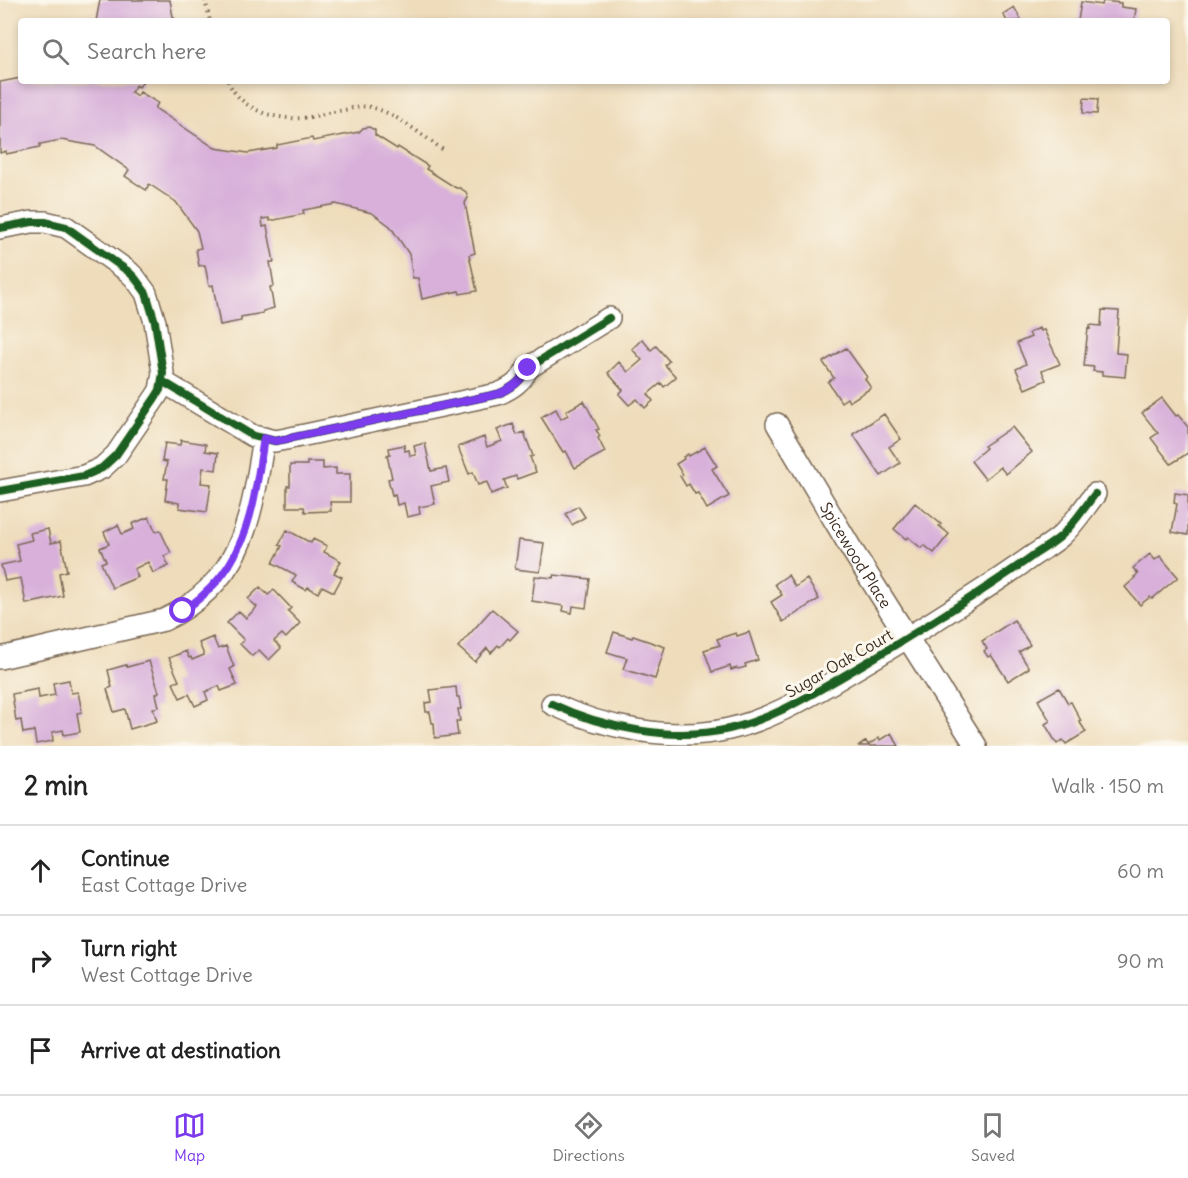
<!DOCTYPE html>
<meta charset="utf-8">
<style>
body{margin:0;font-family:Delius,sans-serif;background:#f2f2f2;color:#222}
.stop{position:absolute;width:18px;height:18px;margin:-14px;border:4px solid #7c3aed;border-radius:50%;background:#fff}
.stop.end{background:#7c3aed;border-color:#fff;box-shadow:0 2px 6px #0008}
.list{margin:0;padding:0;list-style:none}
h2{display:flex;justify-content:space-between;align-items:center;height:78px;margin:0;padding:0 24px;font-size:26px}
h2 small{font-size:20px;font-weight:400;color:#767676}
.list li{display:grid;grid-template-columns:39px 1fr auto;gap:18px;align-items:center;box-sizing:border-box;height:90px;padding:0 24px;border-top:2px solid #e0e0e0}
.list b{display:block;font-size:22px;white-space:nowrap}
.list p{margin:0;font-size:20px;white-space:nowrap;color:#767676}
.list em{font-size:20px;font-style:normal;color:#767676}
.icon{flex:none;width:33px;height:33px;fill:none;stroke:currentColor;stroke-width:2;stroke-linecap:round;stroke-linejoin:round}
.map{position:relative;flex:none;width:1188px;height:746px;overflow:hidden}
.search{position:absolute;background:#fff;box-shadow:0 3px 9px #0003;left:18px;right:18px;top:18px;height:66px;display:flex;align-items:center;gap:15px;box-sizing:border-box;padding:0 21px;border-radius:6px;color:#767676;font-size:22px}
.sheet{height:348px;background:#fff}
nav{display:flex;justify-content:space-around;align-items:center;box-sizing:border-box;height:84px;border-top:2px solid #e0e0e0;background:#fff;font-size:16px;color:#767676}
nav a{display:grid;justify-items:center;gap:3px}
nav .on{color:#7c3aed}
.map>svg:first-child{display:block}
.building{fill:#d8b0da}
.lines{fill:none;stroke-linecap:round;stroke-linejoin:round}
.street-casing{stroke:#7a6855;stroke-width:24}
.path{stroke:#7a6855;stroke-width:4;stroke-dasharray:1.5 4.5;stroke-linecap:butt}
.street{stroke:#fff;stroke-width:21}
.cycleway-casing{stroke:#fbf7ec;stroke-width:11}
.cycleway{stroke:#1b5e20;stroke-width:8}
.route{stroke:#7c3aed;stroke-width:8}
.labels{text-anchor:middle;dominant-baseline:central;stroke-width:6;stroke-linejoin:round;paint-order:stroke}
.street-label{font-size:16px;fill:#3b2a1e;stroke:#fbf7ec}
</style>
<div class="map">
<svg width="1188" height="746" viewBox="0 0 1188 746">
<rect width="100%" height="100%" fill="#fbf7ec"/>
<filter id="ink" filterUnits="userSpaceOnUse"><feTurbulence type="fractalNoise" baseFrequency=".0167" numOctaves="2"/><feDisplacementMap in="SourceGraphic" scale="12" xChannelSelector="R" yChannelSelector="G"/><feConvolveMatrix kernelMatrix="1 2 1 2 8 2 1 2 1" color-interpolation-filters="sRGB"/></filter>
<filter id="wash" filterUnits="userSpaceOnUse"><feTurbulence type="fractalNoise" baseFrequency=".008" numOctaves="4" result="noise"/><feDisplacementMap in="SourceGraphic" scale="24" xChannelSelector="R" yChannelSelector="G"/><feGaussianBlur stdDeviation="1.35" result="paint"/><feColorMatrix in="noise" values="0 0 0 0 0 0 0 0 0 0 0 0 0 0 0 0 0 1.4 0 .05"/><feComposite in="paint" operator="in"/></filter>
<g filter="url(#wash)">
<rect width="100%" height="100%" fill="#eedcba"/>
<g id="blocks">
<path class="building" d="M100,0H170L173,17L178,21H96Z
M1103,1L1121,3V7L1136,9L1134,21H1078L1081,2L1102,5Z
M1014,7L1022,21H1007L1003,14Z
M21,78V81H143L139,87L136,85L131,92L137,96L140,92L158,103L155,108L215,148L248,153L277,148V145L312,138L313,141L359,132L363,128L369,127L375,130V135L397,149L398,147L428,166L426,169L456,188H460L466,192L468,198L465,203L475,253L469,255L477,291L460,294L459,291L422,299L418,278H413L409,254L390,226L372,213L336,204L303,210L304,214L270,221L269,218L262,219L263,227L267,226L274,262H270L274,286L270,287L274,308L263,311V313L241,317V321L220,325L213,285L209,286L205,265L199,266L196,249L201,248L197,231L176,202L149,184L146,190L125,176L129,170L95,146L61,140L40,144V147L6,154V151L0,153V82Z
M1084,98L1098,99L1097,114L1083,113Z
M1102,310L1119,311L1116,353L1127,354L1125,377L1102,375V372L1093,371L1094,367L1084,366L1088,328L1090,329V325L1101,326Z
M1039,328L1040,331L1044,330L1060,364L1042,371L1046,380L1025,389L1016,369L1026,364L1017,343L1031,337L1029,333Z
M642,339L651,350L656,346L669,361L665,365L676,377L664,387L661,383L648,394L653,401L645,408L637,399L629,405L619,394L623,390L608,373L619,362L628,372L642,360L632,349Z
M846,348L867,377L865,379L871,388L849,402L847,398L841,402L828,382L834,378L823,362Z
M1162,398L1176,416L1178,415L1188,427V453L1171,464L1151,438L1158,433L1142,413Z
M584,401L599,429L596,430L600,436L598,438L605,452L575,468L566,451L563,452L541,417L556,409L561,419L568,415L566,411Z
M884,414L901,439L889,447L900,463L881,476L853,434Z
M513,424L517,435L524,432L533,456L530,457L536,472L517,479L516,476L504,480L507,488L491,494L487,482L478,485L473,472L469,474L458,447L484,437L487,447L502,441L497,430Z
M1012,427L1032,452L1006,474L1000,467L985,479L971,461L986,448L984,446Z
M181,440L206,444L205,451L218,453L216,470L203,468L201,483L211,484L207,512L179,508V503L165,500L168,479H164L167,462L162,461L165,443L180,445Z
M425,443L431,471L446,468L449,482L431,486L435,504L419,507L420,514L407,517L404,503L397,505L395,494L392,495L388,479L392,478L387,455L390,454L389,448L404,445L405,451L409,450L410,456L416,455L414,446Z
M705,447L717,466L712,469L729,496L707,509L698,493L695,494L689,484L686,486L680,476L683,475L676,464L684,459L683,457L688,454L689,456Z
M307,462H323V469L336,468V474H350V502H330L331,511L305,512L304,507H287V486H290V465H307Z
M1175,493L1188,495V535L1172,532L1177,504L1174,503Z
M915,503L941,524L939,526L949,534L934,553L924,545L921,548L908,537L906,539L894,529Z
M578,506L585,517L572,525L566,514Z
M149,517L156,532L160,530L171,553L164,556L169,566L153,573L148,562L134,569L138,577L112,588L101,563L106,561L100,548L109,544L104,532L118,525L122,534L134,529L132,524Z
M48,529L51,543L61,541L67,571L59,573L63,596L26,604L21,578L5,581L1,565L20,561L16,544L32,540L30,533Z
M287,530L311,543L313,539L327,546L324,552L341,561L334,573L342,577L334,592L322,586L318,593L308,587L306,590L292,582L296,575L273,563L282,546L279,545Z
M519,540L544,543L540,572L515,569Z
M1150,554L1155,560L1160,556L1178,577L1152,599L1150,597L1140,605L1125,587L1135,578L1134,577L1138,574L1133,568Z
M554,575L590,579L586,608L573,606L572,613L563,611L564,606L532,601L535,576L553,578Z
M788,575L795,587L807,579L819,599L783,622L771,602L782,595L775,584Z
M260,587L268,595L274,590L291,608L288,611L300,623L286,638L282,634L274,641L281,648L269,660L259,650L252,656L240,644L244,640L227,623L239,611L246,618L257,607L248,599Z
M492,609L518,631L510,640L508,638L500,647L498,645L491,653L487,648L475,662L458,647Z
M1014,620L1030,645L1019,652L1029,668L1008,681L991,655L988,657L984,651L987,649L982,641Z
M614,632L632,638L633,636L665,647L655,679L623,669L627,658L607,652Z
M749,632L758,660L745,664L746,667L738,669L737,668L731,670L730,666L712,672L704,650L720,645L717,639L736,633L737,636Z
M213,637L218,649L226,646L234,667L230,669L237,685L221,691L219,686L205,692L208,700L195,706L189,694L180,698L173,683L179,681L169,658L186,651L189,658L191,657L192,660L204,655L199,643Z
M149,661L159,692L156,694L159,707L153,708L157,721L130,729L125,709L114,712L107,689L112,687L108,670L126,665L127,667Z
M69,680L71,693L78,692L82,712L77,713L80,732L64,735L63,730L52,732L53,741L36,744L34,731L23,733L21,720L16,721L12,694L38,689L39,698L55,695L53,683Z
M456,687L457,697H459L461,709H458L460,721H456L458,735L435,738L434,723H432L430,712H426L425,703L432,702L430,690Z
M1059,688L1068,703L1071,702L1081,721H1079L1086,732L1066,744L1063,740L1057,744L1045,724L1050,721L1038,700Z
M891,733L899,746H859L866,741L868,745L879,738L880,740Z"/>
</g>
</g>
<g filter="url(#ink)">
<use href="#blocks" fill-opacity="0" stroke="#7a6855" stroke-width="1.5"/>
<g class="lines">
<defs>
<g id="street">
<path d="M0,228L32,222H45L66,227L129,272L135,278L146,293L155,322L163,373L160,390L155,398L116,455L102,468L84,476L0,491"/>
<path d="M162,381L253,436L275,441L286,439L498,394C512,388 521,382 528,368L609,318"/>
<path id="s1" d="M777,424L852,550L976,746"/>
<path d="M0,658L164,620C244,581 251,518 264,438"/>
<path d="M552,704C603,728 673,742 729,729C769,720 804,699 840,678C883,653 925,627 967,600C989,586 1010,572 1031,557C1041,550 1052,544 1061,536C1074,524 1084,508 1095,494"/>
</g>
</defs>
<use href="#street" class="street-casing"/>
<path class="path" d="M205,0L210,21
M228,81C240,109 272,120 302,118C314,117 326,113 338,111C348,110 360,105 370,107C395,112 424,137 445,151"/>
<use href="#street" class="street"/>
<defs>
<path id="cycleway" d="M0,228L32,222H45L66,227L129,272L135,278L146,293L155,322L163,373L160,390L155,398L116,455L102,468L84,476L0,491
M162,381L253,436L275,441L286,439L498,394C512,388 521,382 528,368L609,318
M552,704C603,728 673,742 729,729C769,720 804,699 840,678C883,653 925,627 967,600C989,586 1010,572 1031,557C1041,550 1052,544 1061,536C1074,524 1084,508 1095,494"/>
</defs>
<use href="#cycleway" class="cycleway-casing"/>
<use href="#cycleway" class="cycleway"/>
</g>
</g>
<g class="lines" filter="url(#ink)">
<path class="route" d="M183,611C206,595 227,574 238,548C254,515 258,475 264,438L275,441L286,439L498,394C512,388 521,382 528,368"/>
</g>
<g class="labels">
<g class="street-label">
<text stroke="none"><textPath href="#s1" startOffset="153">Spicewood Place</textPath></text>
<text transform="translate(839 663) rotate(-30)">Sugar Oak Court</text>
</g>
</g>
</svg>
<div class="stop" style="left:183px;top:611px"></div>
<div class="stop end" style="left:528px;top:368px"></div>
<div class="search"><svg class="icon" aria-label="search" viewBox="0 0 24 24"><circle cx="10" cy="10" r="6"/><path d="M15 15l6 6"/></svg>Search here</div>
</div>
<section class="sheet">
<h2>2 min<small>Walk · 150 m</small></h2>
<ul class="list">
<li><svg class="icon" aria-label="ahead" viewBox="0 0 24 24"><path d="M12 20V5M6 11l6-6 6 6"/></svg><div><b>Continue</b><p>East Cottage Drive</p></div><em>60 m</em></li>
<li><svg class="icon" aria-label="right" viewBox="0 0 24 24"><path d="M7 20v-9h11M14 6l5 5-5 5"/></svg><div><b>Turn right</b><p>West Cottage Drive</p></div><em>90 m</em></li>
<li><svg class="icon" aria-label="arrive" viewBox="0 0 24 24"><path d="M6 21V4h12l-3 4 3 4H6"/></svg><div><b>Arrive at destination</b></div></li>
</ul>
</section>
<nav>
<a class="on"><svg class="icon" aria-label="map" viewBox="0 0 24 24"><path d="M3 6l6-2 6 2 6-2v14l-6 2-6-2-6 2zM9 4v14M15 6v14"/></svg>Map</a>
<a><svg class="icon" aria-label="directions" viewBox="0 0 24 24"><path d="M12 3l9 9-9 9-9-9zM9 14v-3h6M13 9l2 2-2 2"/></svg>Directions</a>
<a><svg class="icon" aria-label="saved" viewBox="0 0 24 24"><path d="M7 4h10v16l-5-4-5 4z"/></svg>Saved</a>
</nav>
